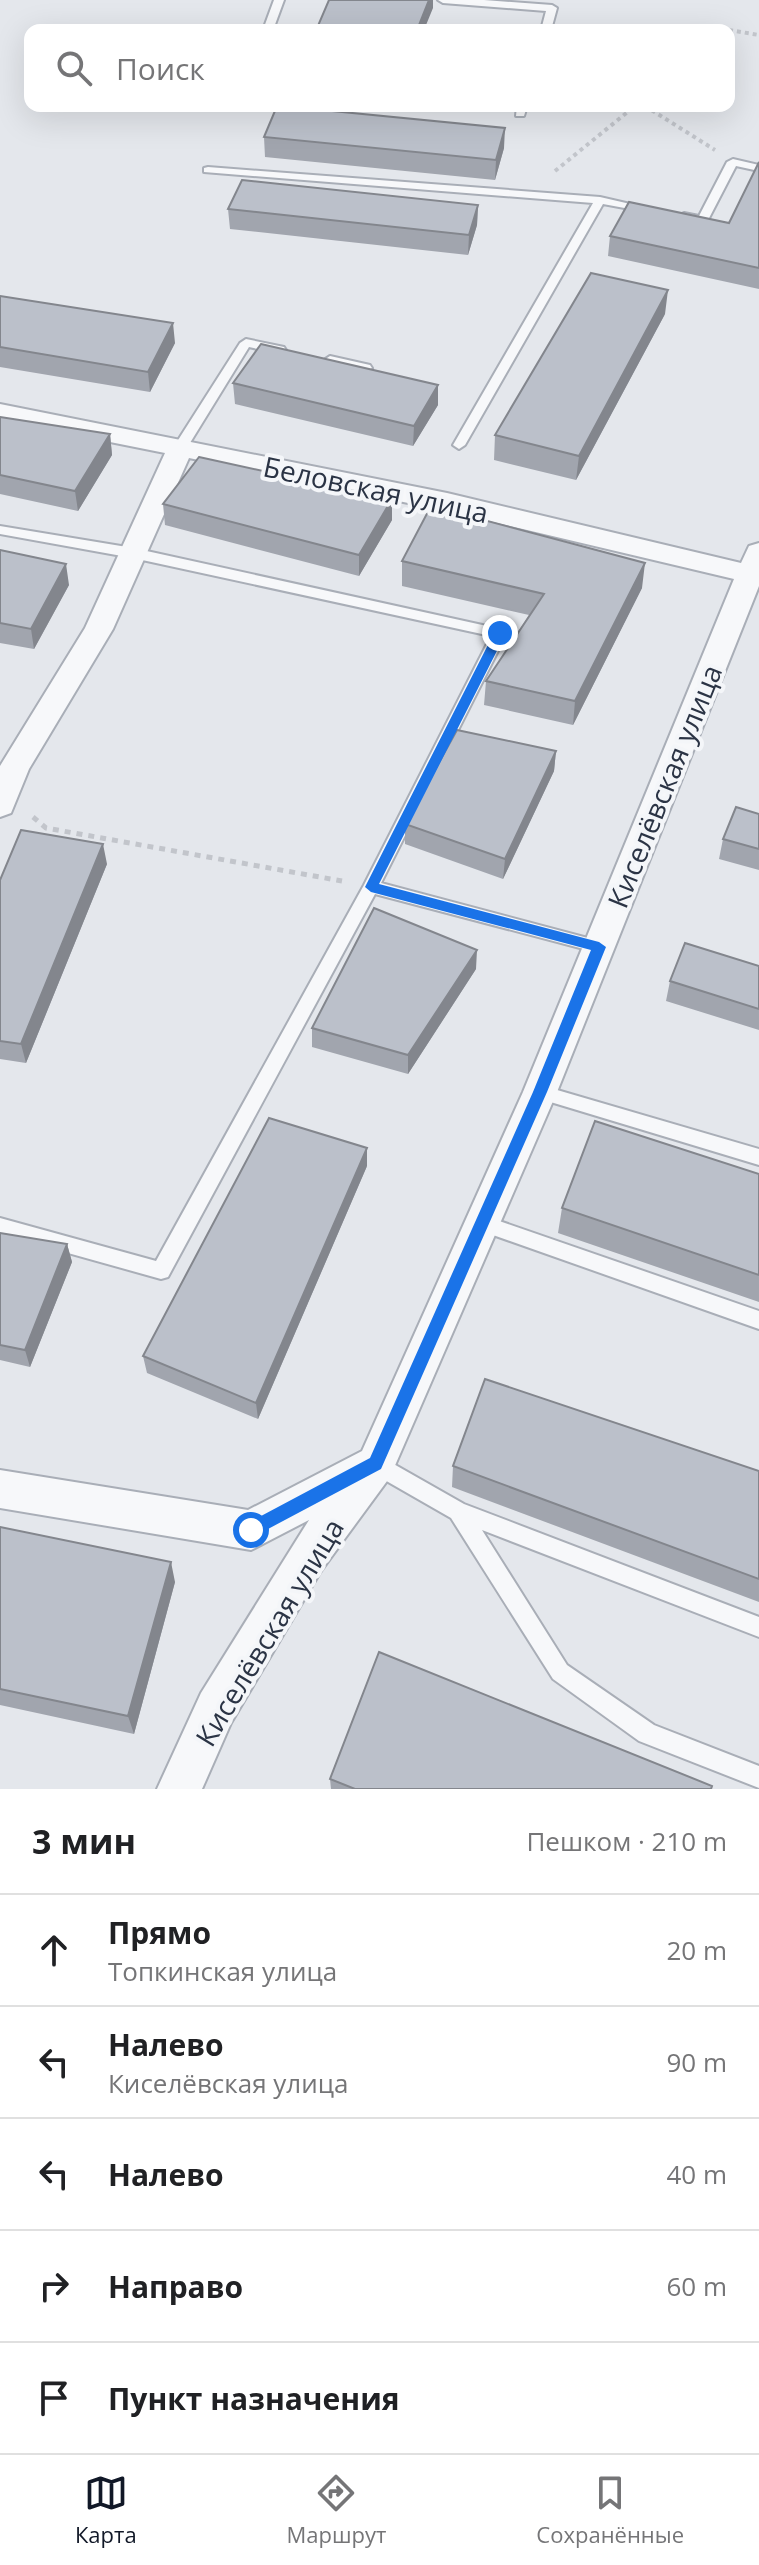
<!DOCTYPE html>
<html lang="ru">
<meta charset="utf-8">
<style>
body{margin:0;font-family:"Open Sans",sans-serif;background:#f2f2f2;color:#202124}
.stop{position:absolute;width:24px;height:24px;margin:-18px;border:6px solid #1a73e8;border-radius:50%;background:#fff}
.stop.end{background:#1a73e8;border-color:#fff;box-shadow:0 2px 8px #0008}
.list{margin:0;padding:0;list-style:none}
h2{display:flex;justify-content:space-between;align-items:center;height:104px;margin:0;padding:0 32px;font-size:34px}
h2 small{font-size:26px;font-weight:400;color:#757577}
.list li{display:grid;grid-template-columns:52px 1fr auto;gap:24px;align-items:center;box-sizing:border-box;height:112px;padding:0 32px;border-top:2px solid #e0e0e0}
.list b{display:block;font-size:30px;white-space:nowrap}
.list p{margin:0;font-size:26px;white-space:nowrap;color:#757577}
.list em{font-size:26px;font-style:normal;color:#757577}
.icon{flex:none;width:44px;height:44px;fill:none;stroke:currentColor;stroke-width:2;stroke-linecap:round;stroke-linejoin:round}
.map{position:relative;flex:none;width:759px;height:1789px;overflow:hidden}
.search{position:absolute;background:#fff;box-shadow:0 8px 32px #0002;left:24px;right:24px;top:24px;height:88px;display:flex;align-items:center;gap:20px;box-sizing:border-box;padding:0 28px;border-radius:16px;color:#757577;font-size:30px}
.sheet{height:664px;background:#fff}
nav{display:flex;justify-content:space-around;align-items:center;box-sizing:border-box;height:112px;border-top:2px solid #e0e0e0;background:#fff;font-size:22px;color:#757577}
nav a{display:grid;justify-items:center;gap:4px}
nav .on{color:#111827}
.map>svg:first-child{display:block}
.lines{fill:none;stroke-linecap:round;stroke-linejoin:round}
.lane-casing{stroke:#a9aeb7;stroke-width:4}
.street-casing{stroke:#a9aeb7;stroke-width:4}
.path-far1{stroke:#c2c5cb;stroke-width:4;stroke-dasharray:4 4;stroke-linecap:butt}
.path{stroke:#c2c5cb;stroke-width:5;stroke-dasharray:6 6;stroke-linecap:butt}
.lane{fill:#f7f8fa;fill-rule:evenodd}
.street{fill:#f7f8fa;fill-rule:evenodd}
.wall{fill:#a1a5ae}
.shaded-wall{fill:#83868d}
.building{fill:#bbc0ca;stroke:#83868d;stroke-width:2}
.route{fill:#1a73e8}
.labels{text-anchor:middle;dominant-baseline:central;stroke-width:8;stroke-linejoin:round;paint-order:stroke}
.street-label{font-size:28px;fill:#2b3445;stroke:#f4f6f9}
</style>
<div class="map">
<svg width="759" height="1789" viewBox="0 0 759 1789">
<rect width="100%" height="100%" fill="#e4e7ec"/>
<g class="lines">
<defs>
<path id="lane" d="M274,0H284L273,30H263Z
M438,0H484L552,5L557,8L551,30H541L546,11L443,3Z
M517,106H527L524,116H516Z
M733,159L759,165V171L736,166L707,222L680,218L678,216L684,213L699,216L727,162Z
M208,167L600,197L652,209L646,212L603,204L465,445L459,449L453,445L593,203L204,172V168Z
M246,339L284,347L286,350L280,354L249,347L185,451H175L173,448L240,343Z
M330,356L370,365L372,368L366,372L326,363L324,360Z
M0,526L133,548L505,630L507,633L381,883L599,941L605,942L607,947L605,952L599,953L375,894L168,1277L161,1279L0,1234V1218L156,1261L364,885L491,636L133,558L0,534Z
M540,1085L759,1149V1165L534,1097L531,1092L534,1087Z
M482,1215L759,1311V1329L476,1229L473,1223L476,1217Z
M376,1454L464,1504L759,1617V1637L482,1530L567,1665L654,1725L759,1766V1788L639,1741L553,1679L451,1518L369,1471L366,1464L369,1457Z"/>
<path id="street" d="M0,404L447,493L741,563L749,546L759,543V586L557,1092L390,1477L321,1571L231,1723L202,1789H157L201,1693L309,1520L251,1550L0,1508V1470L248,1510L362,1451L523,1092L734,579L447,511L189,458L113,629L29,769L11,813L0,817V766L85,628L165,453L0,420Z"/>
</defs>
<use href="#lane" class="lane-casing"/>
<use href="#street" class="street-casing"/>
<path class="path-far1" d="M708,30L712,27L728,30
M729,30L759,35
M645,106L715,150
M555,171L635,106"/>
<path class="path" d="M33,817L46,828L342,881"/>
<use href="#lane" class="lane"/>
<use href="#street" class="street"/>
</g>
<path class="wall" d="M264,137L504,148L495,180L265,157Z
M759,162V289L608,256L610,236L729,223Z
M478,205L477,225L468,255L230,229L228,209Z
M0,296L175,343L150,392L0,367Z
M665,314L576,480L494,460L495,435Z
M233,383L438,385V405L413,446L235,404Z
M0,417L110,434L112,455L78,511L0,494Z
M392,499V520L359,576L165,525L163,504Z
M0,550L69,585L34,649L0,643Z
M402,561L642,588L573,725L484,705L486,681L529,615L402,586Z
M556,751L554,771L503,879L405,844V824Z
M759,814V870L719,859L723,839Z
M107,864L26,1063L0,1059V880Z
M759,966V1030L666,1001L670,981Z
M476,969L408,1074L312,1047V1028Z
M367,1166L258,1419L147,1373L143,1356Z
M759,1174V1302L558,1233L562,1208Z
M0,1233L67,1244L72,1262L30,1367L0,1360Z
M453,1466L759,1471V1602L452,1487Z
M0,1527L175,1582L134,1734L0,1705Z
M330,1779L711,1789H331Z"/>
<path class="shaded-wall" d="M429,0H433V8L424,30H417Z
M505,128L504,148L495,180L496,160Z
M478,205L477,225L468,255L469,235Z
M668,290L665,314L576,480L579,456Z
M173,323L175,343L150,392L148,372Z
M438,385V405L413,446L414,426Z
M110,434L112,455L78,511L75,491Z
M392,499V520L359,576V555Z
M645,563L642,588L573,725L575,701Z
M66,564L69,585L34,649L31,629Z
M556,751L554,771L503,879L505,859Z
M103,844L107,864L26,1063L21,1044Z
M477,950L476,969L408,1074V1055Z
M367,1148V1166L258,1419L256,1403Z
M67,1244L72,1262L30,1367L25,1350Z
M171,1562L175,1582L134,1734L128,1716Z"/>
<path class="building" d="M329,0H429L417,30H340L317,28Z
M277,106H281L505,128L496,160L264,137Z
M759,162V268L610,236L629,202L729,223Z
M242,180L478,205L469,235L228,209Z
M591,273L668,290L579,456L495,435Z
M0,296L173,323L148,372L0,347Z
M261,344L438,385L414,426L233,383Z
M0,417L110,434L75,491L0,475Z
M199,457L392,499L359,555L163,504Z
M431,506L645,563L575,701L486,681L544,594L402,561Z
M0,550L66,564L31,629L0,623Z
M457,730L556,751L505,859L405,824Z
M736,807L759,814V849L723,839Z
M21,830L103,844L21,1044L0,1041V880Z
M374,908L477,950L408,1055L312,1028Z
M685,943L759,966V1009L670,981Z
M269,1118L367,1148L256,1403L143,1356Z
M595,1121L759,1174V1275L562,1208Z
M0,1233L67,1244L25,1350L0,1345Z
M485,1379L759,1471V1579L453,1466Z
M0,1527L171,1562L128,1716L0,1689Z
M379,1652L712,1786L711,1789H355L330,1779Z"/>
<path class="route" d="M500,629L506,633L379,884L599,942L606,947L547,1092L381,1469L251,1538L246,1536L243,1530L246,1524L370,1458L533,1092L591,950L371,892L365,887L494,633Z"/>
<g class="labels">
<g class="street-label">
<text transform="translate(376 489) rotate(12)">Беловская улица</text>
<text transform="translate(664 786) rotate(-68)">Киселёвская улица</text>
<text transform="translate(269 1632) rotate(-59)">Киселёвская улица</text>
</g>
</g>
</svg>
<div class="stop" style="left:251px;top:1530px"></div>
<div class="stop end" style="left:500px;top:633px"></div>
<div class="search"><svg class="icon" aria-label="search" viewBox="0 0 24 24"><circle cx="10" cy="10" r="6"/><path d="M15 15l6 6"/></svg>Поиск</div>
</div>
<section class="sheet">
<h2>3 мин<small>Пешком · 210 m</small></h2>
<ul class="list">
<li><svg class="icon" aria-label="ahead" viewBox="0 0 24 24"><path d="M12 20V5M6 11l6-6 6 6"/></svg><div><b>Прямо</b><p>Топкинская улица</p></div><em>20 m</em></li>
<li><svg class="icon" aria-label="left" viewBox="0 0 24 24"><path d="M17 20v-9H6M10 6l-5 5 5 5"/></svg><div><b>Налево</b><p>Киселёвская улица</p></div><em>90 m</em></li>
<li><svg class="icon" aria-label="left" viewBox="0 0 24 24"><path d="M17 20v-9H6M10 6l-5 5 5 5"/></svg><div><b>Налево</b></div><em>40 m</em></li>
<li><svg class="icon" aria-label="right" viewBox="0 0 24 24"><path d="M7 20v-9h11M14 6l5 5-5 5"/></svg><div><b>Направо</b></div><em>60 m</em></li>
<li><svg class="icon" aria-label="arrive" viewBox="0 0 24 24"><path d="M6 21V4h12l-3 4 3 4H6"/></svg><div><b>Пункт назначения</b></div></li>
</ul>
</section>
<nav>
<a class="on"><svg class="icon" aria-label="map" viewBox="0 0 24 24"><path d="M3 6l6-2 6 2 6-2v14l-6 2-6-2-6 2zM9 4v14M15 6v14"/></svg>Карта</a>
<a><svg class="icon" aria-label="directions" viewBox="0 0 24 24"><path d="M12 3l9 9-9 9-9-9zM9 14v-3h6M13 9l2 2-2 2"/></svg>Маршрут</a>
<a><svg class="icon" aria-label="saved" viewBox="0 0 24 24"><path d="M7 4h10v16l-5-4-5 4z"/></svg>Сохранённые</a>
</nav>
